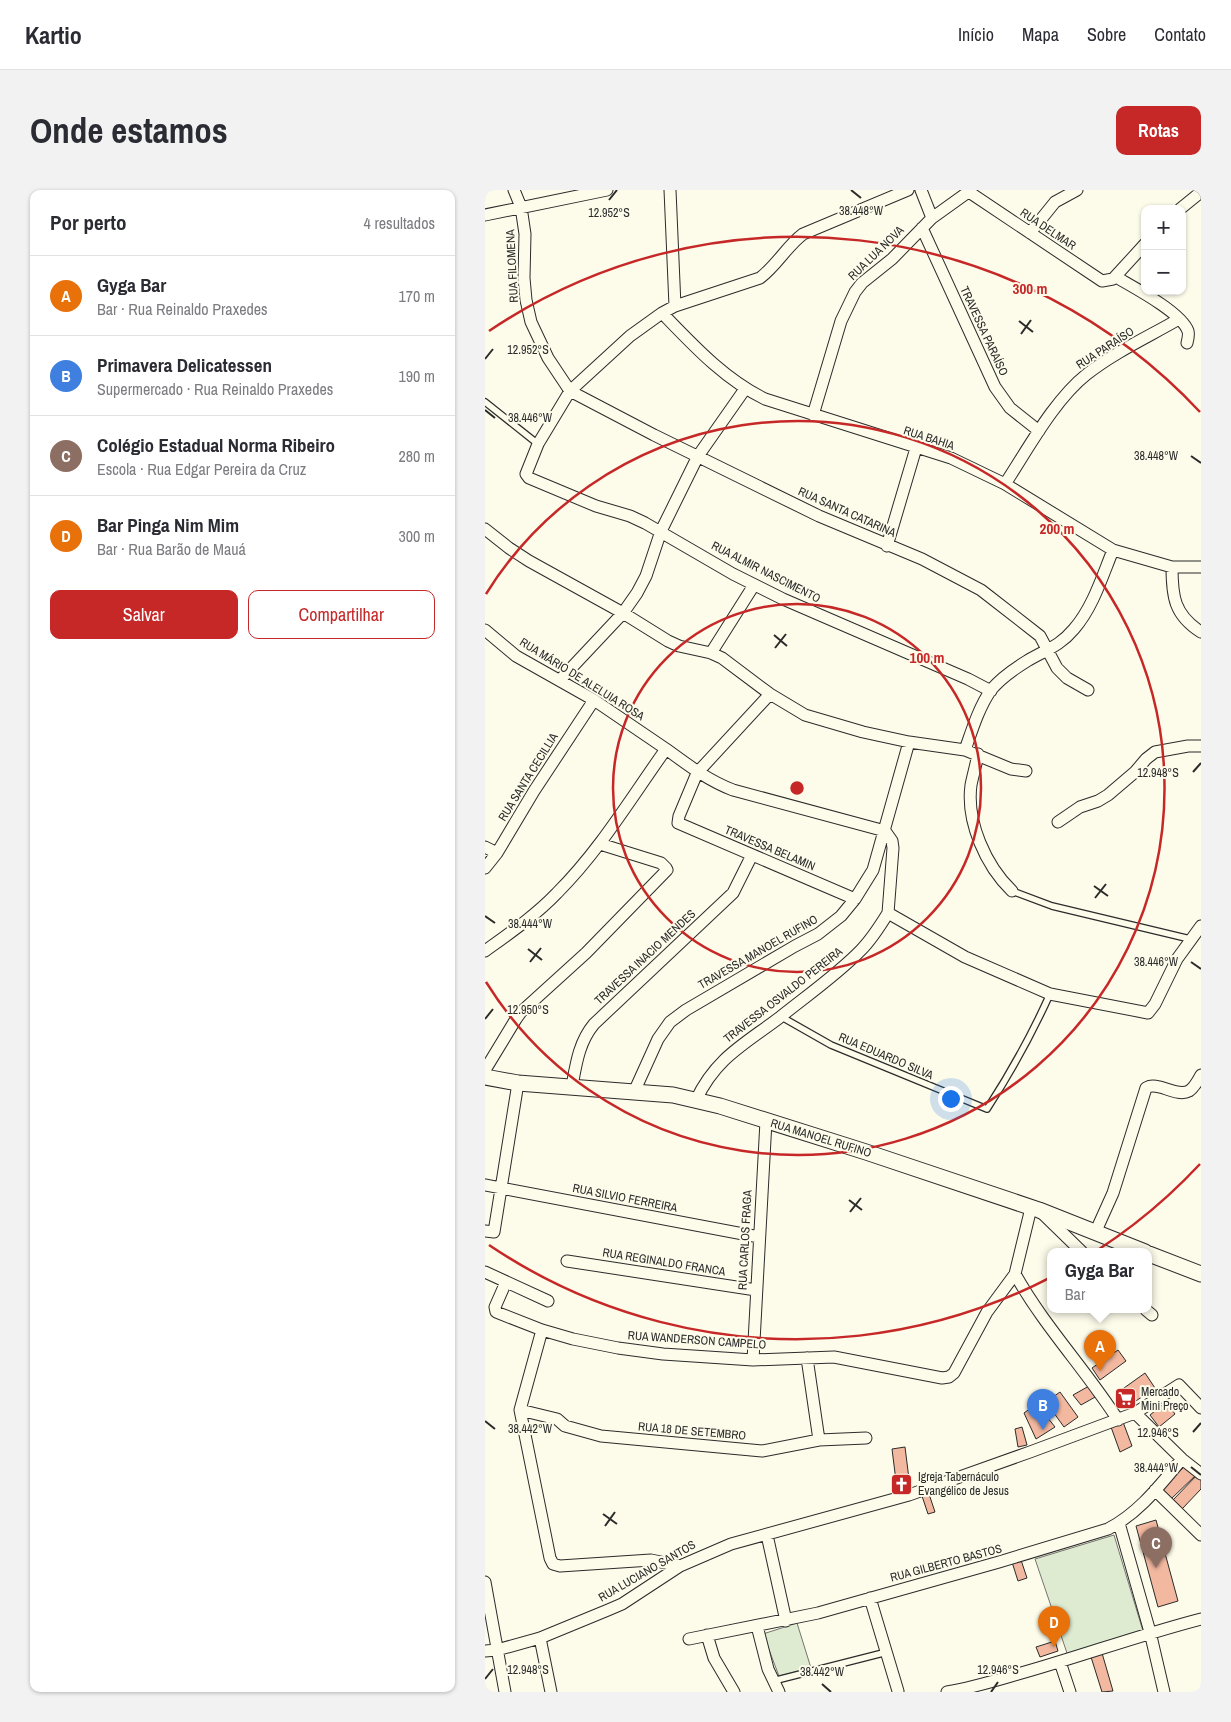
<!DOCTYPE html>
<html lang="pt">
<meta charset="utf-8">
<style>
body{margin:0;font-family:"Archivo Narrow",sans-serif;background:#f2f2f3;color:#2b2b33}
.controls{position:absolute;right:15px;top:15px;display:grid;overflow:hidden;border-radius:10px;box-shadow:0 1px 4px #0004}
.controls button{width:45px;height:45px;display:grid;place-items:center;padding:0;border:0;border-bottom:1px solid #e1e1e2;background:#fff;color:#2b2b33;font:25px sans-serif}
.you{position:absolute;left:465px;top:908px;width:18px;height:18px;margin:-12px;border:4px solid #fff;border-radius:50%;background:#1a73e8;box-shadow:0 0 0 8px #1a73e833}
.badge{display:grid;place-items:center;width:32px;height:32px;border-radius:50%;background:#c62828;color:#fff;font-size:16px;font-weight:700}
.pin{position:absolute;translate:-50% -41px;filter:drop-shadow(0 1px 2px #0008)}
.pin::after{content:'';position:absolute;top:26px;width:18px;height:15px;background:inherit;clip-path:polygon(0 0,100% 0,50% 100%)}
.popup{position:absolute;left:562px;top:1058px;width:105px;height:65px;box-sizing:border-box;display:grid;place-content:center;border-radius:10px;background:#fff;filter:drop-shadow(0 1px 4px #0005);font-size:16px;white-space:nowrap;color:#7c7c81}
.popup b{font-size:19px;color:#2b2b33}
.popup::after{content:'';position:absolute;left:50%;top:100%;margin-left:-10px;border:10px solid transparent;border-top-color:#fff}
.list{margin:0;padding:0;list-style:none}
h2{display:flex;justify-content:space-between;align-items:center;height:65px;margin:0;padding:0 20px;font-size:21px}
h2 small{font-size:16px;font-weight:400;color:#7c7c81}
.list li{display:grid;grid-template-columns:32px 1fr auto;gap:15px;align-items:center;box-sizing:border-box;height:80px;padding:0 20px;border-top:1px solid #e1e1e2}
.list b{display:block;font-size:19px;white-space:nowrap}
.list p{margin:0;font-size:16px;white-space:nowrap;color:#7c7c81}
.list em{font-size:16px;font-style:normal;color:#7c7c81}
.actions{display:flex;gap:10px;padding:15px 20px}
.actions a{flex:1;padding:11px 0;border:1px solid #c62828;border-radius:10px;text-align:center;font-size:18px;color:#c62828}
.actions .main{background:#c62828;color:#fff}
.map{position:relative;flex:none;width:716px;height:1502px;overflow:hidden;border-radius:10px}
header{display:flex;align-items:center;gap:30px;box-sizing:border-box;height:70px;padding:0 25px;background:#fff;border-bottom:1px solid #e1e1e2}
header strong{font-size:24px}
nav{display:flex;gap:28px;margin-inline-start:auto;font-size:18px}
.intro{display:flex;align-items:center;justify-content:space-between;box-sizing:border-box;height:120px;padding:0 30px}
h1{margin:0;font-size:35px}
.button{padding:12px 22px;border-radius:10px;background:#c62828;color:#fff;font-size:18px;font-weight:700}
main{display:flex;gap:30px;padding:0 30px}
aside{flex:1;background:#fff;border-radius:10px;box-shadow:0 1px 4px #0004}
.map>svg:first-child{display:block}
.green{fill:#deebd1;stroke:#74746e}
.building{fill:#f2b8a0;stroke:#2b2b2b}
.lines{fill:none;stroke-linecap:round;stroke-linejoin:round}
.lane-casing{stroke:#2b2b2b;stroke-width:8}
.street-casing{stroke:#2b2b2b;stroke-width:13}
.secondary-casing{stroke:#2b2b2b;stroke-width:17}
.lane{stroke:#fdfbea;stroke-width:5.5}
.street{stroke:#fdfbea;stroke-width:11}
.secondary{stroke:#fdfbea;stroke-width:15}
.ticks{fill:none;stroke:#2b2b2b;stroke-width:2}
.ring{fill:none;stroke:#c62828;stroke-width:2.5}
.labels{text-anchor:middle;dominant-baseline:central;stroke-width:4;stroke-linejoin:round;paint-order:stroke}
.street-label{font-size:12px;fill:#2b2b2b;stroke:#fdfbea}
.poi-label{font-size:12px;fill:#2b2b2b;stroke:#fdfbea;text-anchor:start}
.ticks-label{font-size:12px;text-anchor:middle;fill:#2b2b2b;stroke:#fdfbea;stroke-width:4;stroke-linejoin:round;paint-order:stroke}
.centre{fill:#c62828;stroke:#fdfbea;stroke-width:2.5}
.ring-label{font-size:15px;text-anchor:middle;font-weight:bold;fill:#c62828;stroke:#fdfbea;stroke-width:4;stroke-linejoin:round;paint-order:stroke}
</style>
<header>
<strong>Kartio</strong>
<nav><a>Início</a><a>Mapa</a><a>Sobre</a><a>Contato</a></nav>
</header>
<div class="intro"><h1>Onde estamos</h1><a class="button">Rotas</a></div>
<main>
<aside>
<h2>Por perto<small>4 resultados</small></h2>
<ul class="list">
<li><span class="badge" style="background:#e8710a">A</span><div><b>Gyga Bar</b><p>Bar · Rua Reinaldo Praxedes</p></div><em>170 m</em></li>
<li><span class="badge" style="background:#3f7fe0">B</span><div><b>Primavera Delicatessen</b><p>Supermercado · Rua Reinaldo Praxedes</p></div><em>190 m</em></li>
<li><span class="badge" style="background:#8d6e63">C</span><div><b>Colégio Estadual Norma Ribeiro</b><p>Escola · Rua Edgar Pereira da Cruz</p></div><em>280 m</em></li>
<li><span class="badge" style="background:#e8710a">D</span><div><b>Bar Pinga Nim Mim</b><p>Bar · Rua Barão de Mauá</p></div><em>300 m</em></li>
</ul>
<div class="actions"><a class="main">Salvar</a><a>Compartilhar</a></div>
</aside>
<div class="map">
<svg width="716" height="1502" viewBox="0 0 716 1502">
<rect width="100%" height="100%" fill="#fdfbea"/>
<path class="green" d="M629,1345L658,1441L583,1466L550,1369Z
M312,1433L326,1478L294,1486L278,1444Z"/>
<path class="building" d="M633,1160L641,1171L615,1190L607,1178Z
M660,1183L670,1198L642,1217L632,1203Z
M604,1196L612,1206L596,1215L588,1205Z
M575,1202L593,1227L579,1237L561,1212Z
M681,1212L690,1224L674,1237L665,1225Z
M552,1214L570,1237L551,1249L539,1223Z
M638,1232L647,1256L635,1262L626,1237Z
M537,1237L542,1255L533,1257L530,1239Z
M420,1257L425,1297L412,1299L407,1259Z
M701,1275L712,1284L686,1309L677,1299Z
M713,1284L716,1287V1299L697,1319L688,1310Z
M444,1304L450,1322L443,1324L437,1306Z
M671,1330L693,1411L673,1417L651,1336Z
M536,1370L542,1388L533,1391L527,1372Z
M570,1451L573,1461L555,1467L551,1457Z
M617,1463L628,1501L617,1502L606,1467Z"/>
<g class="lines">
<defs>
<path id="lane" d="M0,212L53,254
M527,701L567,716L705,749
M295,826L346,855L502,919C526,882 547,844 565,804
M288,1491L402,1462"/>
<path id="street" d="M29,0L36,17L40,44L39,88L41,110L46,132L63,168L85,201L169,245L334,326L437,369L496,400L555,446L572,478L582,488L603,500
M185,0L190,116
M423,0L318,44C302,56 292,75 275,88L190,116L177,123L145,146L85,201L53,254L41,284L44,288L111,316L145,326L160,333L248,384L298,409L483,489L506,501
M436,0L447,28
M484,2L617,91L628,89L660,54
M695,19L716,2
M0,25L122,0
M437,38L510,197L525,218L554,241
M545,43L570,12L592,0
M631,87C648,97 696,122 703,141C704,144 703,149 702,153
M177,123C208,155 239,189 280,209L466,268L520,294L628,360L687,377H716
M328,225L356,131L370,102L377,93L407,69L447,28L486,0
M520,294C543,259 569,210 602,184C630,162 663,147 694,129
M0,339L24,358L44,371L138,423L183,451L194,456L226,463L237,468L285,504L320,525L378,542L424,552L480,560L526,579L541,581
M402,356L431,258
M687,377C687,406 689,425 716,442
M0,440L31,466L109,510L181,559
M226,463L269,395
M75,490L138,423L152,403L161,386L176,341L213,266L260,199
M285,504L212,583L194,626L193,633L370,709
M480,560C487,540 494,517 506,500C515,489 529,479 542,471C560,460 574,457 589,439C608,417 617,387 628,360
M493,564C491,575 488,585 486,595C481,632 501,676 527,701
M573,632L595,617L613,611L623,605L650,582L661,569L670,562L703,556H716
M0,657L12,663
M0,678L12,663L49,601L109,510
M0,761C25,743 51,725 72,703C115,660 146,608 181,559C203,575 222,590 248,600L400,641L407,651L408,658L403,723L480,767L565,804L663,823L670,814L692,769L716,736
M0,880L31,829L36,822L101,763L182,680L181,678L176,673L115,654
M87,896C91,874 94,852 109,834L248,703L267,665
M149,902L173,849L185,832L201,820L310,756L333,744L356,726L370,709L388,680L424,552
M211,910C231,868 258,855 294,828C320,807 353,784 376,760C387,749 395,736 403,723
M0,995L274,1047
M557,1023L597,1062
M0,1041L9,1042L33,893
M610,1043L628,1003L661,898C672,890 691,908 704,901C710,897 713,890 716,885
M82,1071L271,1100
M0,1082L63,1111
M530,1084C559,1136 601,1180 633,1230
M21,1092L10,1117L11,1122L57,1140L88,1149L133,1158L178,1164L268,1170L349,1167L457,1188L464,1187L469,1183L502,1122L530,1084L546,1018
M661,1120L667,1125
M57,1140L35,1220L65,1368L68,1374L75,1376L166,1370L195,1376
M322,1168L334,1250
M268,1170L281,931
M35,1220L72,1229L80,1236L116,1246L277,1261L334,1250L381,1248
M650,1223L697,1269L716,1284
M670,1300L716,1345
M634,1333L665,1442L679,1502
M282,1345L301,1431
M0,1392L20,1502
M385,1408L413,1501
M272,1436L283,1479L294,1502
M222,1445L229,1468L249,1502
M55,1448L66,1502
M204,1449L333,1423L514,1372L623,1339C654,1323 675,1295 697,1269
M0,1461L12,1460L55,1448L123,1420L137,1414L195,1376L246,1354L424,1305L545,1262L650,1223L694,1195L716,1218
M575,1472L585,1502
M462,1502C486,1498 509,1491 533,1484C594,1467 654,1445 716,1429"/>
<path id="secondary" d="M0,887L33,893L188,905L235,916L381,962L554,1020L660,1062
M664,1064L716,1084"/>
</defs>
<use href="#lane" class="lane-casing"/>
<use href="#street" class="street-casing"/>
<use href="#secondary" class="secondary-casing"/>
<use href="#lane" class="lane"/>
<use href="#street" class="street"/>
<use href="#secondary" class="secondary"/>
</g>
<path class="ticks" d="M366,0L376,8M124,10L132,0M534,131L548,142M536,144L546,130M0,169L8,159M0,220L10,228M706,266L716,273M289,445L302,456M290,458L301,444M708,582L716,573M609,696L623,706M610,708L621,694M0,726L10,733M43,759L57,770M45,772L56,758M706,772L716,779M0,829L8,819M364,1010L377,1020M365,1022L376,1008M0,1231L10,1239M708,1242L716,1233M706,1277L716,1285M118,1324L132,1334M120,1336L130,1322M0,1489L8,1479M337,1494L346,1502M506,1502L513,1492"/>
<g class="ring">
<circle cx="312" cy="598" r="184"/>
<path d="M1 404A367 367 0 1 1 1 792"/>
<path d="M715 974A551 551 0 0 1 4 1055M4 141A551 551 0 0 1 715 222"/>
</g>
<defs>
<symbol id="supermarket-square" viewBox="-11 -11 22 22"><rect x="-9" y="-9" width="18" height="18" rx="4" fill="#c62828" stroke="#fdfbea"/><path d="M-6-5.5h2.5l.6 2H6L4.5 2H-2.5L-4.4-4H-6ZM-1.5 3.2a1.3 1.3 0 1 0 .1 0ZM3 3.2a1.3 1.3 0 1 0 .1 0Z" fill="#fff"/></symbol>
<symbol id="church-square" viewBox="-11 -11 22 22"><rect x="-9" y="-9" width="18" height="18" rx="4" fill="#c62828" stroke="#fdfbea"/><path d="M-1.2-6h2.4v3.5h3.3v2.4h-3.3V6h-2.4V-.1h-3.3v-2.4h3.3Z" fill="#fff"/></symbol>
</defs>
<g fill-rule="evenodd">
<use href="#supermarket-square" x="628" y="1196" width="25" height="25"/>
<use href="#church-square" x="404" y="1282" width="25" height="25"/>
</g>
<g class="labels">
<g class="street-label">
<text transform="translate(563 39) rotate(34)">RUA DELMAR</text>
<text transform="translate(391 63) rotate(-44)">RUA LUA NOVA</text>
<text transform="translate(27 76) rotate(-93)">RUA FILOMENA</text>
<text transform="translate(499 141) rotate(65)">TRAVESSA PARAÍSO</text>
<text transform="translate(620 158) rotate(-33)">RUA PARAÍSO</text>
<text transform="translate(444 248) rotate(18)">RUA BAHIA</text>
<text transform="translate(362 322) rotate(24)">RUA SANTA CATARINA</text>
<text transform="translate(281 382) rotate(27)">RUA ALMIR NASCIMENTO</text>
<text transform="translate(97 489) rotate(32)">RUA MÁRIO DE ALELUIA ROSA</text>
<text transform="translate(43 587) rotate(-58)">RUA SANTA CECILLIA</text>
<text transform="translate(285 658) rotate(23)">TRAVESSA BELAMIN</text>
<text transform="translate(273 762) rotate(-30)">TRAVESSA MANOEL RUFINO</text>
<text transform="translate(160 767) rotate(-43)">TRAVESSA INACIO MENDES</text>
<text transform="translate(298 805) rotate(-38)">TRAVESSA OSVALDO PEREIRA</text>
<text transform="translate(401 866) rotate(23)">RUA EDUARDO SILVA</text>
<text transform="translate(336 948) rotate(17)">RUA MANOEL RUFINO</text>
<text transform="translate(140 1008) rotate(11)">RUA SILVIO FERREIRA</text>
<text transform="translate(260 1050) rotate(-87)">RUA CARLOS FRAGA</text>
<text transform="translate(179 1072) rotate(9)">RUA REGINALDO FRANCA</text>
<text transform="translate(212 1150) rotate(4)">RUA WANDERSON CAMPELO</text>
<text transform="translate(207 1241) rotate(5)">RUA 18 DE SETEMBRO</text>
<text transform="translate(461 1373) rotate(-15)">RUA GILBERTO BASTOS</text>
<text transform="translate(162 1381) rotate(-30)">RUA LUCIANO SANTOS</text>
</g>
<g class="poi-label">
<text x="656" y="1202">Mercado<tspan x="656" dy="14">Mini Preço</tspan></text>
<text x="433" y="1287">Igreja Tabernáculo<tspan x="433" dy="14">Evangélico de Jesus</tspan></text>
</g>
</g>
<g class="ticks-label">
<text x="376" y="25">38.448°W</text>
<text x="124" y="27">12.952°S</text>
<text x="43" y="164">12.952°S</text>
<text x="45" y="232">38.446°W</text>
<text x="671" y="270">38.448°W</text>
<text x="673" y="587">12.948°S</text>
<text x="45" y="738">38.444°W</text>
<text x="671" y="776">38.446°W</text>
<text x="43" y="824">12.950°S</text>
<text x="45" y="1243">38.442°W</text>
<text x="673" y="1247">12.946°S</text>
<text x="671" y="1282">38.444°W</text>
<text x="43" y="1484">12.948°S</text>
<text x="513" y="1484">12.946°S</text>
<text x="337" y="1486">38.442°W</text>
</g>
<circle cx="312" cy="598" r="8" class="centre"/>
<g class="ring-label">
<text x="545" y="104">300 m</text>
<text x="572" y="344">200 m</text>
<text x="442" y="473">100 m</text>
</g>
</svg>
<div class="controls">
<button>+</button>
<button>−</button>
</div>
<div class="you"></div>
<div class="pin badge" style="left:615px;top:1181px;background:#e8710a">A</div>
<div class="popup"><b>Gyga Bar</b>Bar</div>
<div class="pin badge" style="left:558px;top:1240px;background:#3f7fe0">B</div>
<div class="pin badge" style="left:671px;top:1378px;background:#8d6e63">C</div>
<div class="pin badge" style="left:569px;top:1457px;background:#e8710a">D</div>
</div>
</main>
